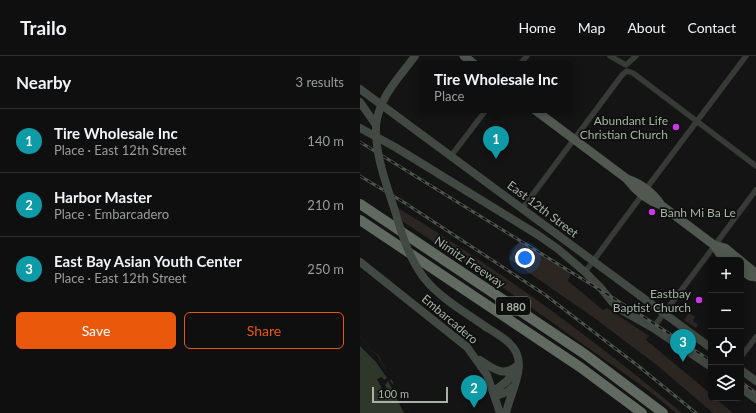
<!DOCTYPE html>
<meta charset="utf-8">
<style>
body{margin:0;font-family:Lato,sans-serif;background:#1c1d1c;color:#f1f3f6}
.controls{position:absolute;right:12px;bottom:12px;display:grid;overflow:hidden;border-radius:6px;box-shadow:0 2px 10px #0003}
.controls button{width:36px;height:36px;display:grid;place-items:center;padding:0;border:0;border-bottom:1px solid #2e2f2e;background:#0e0f0e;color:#f1f3f6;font:20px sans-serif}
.scale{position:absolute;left:12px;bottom:10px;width:76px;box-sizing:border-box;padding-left:4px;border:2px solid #a7b4a5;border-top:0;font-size:11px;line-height:14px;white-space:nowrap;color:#a7b4a5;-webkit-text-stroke:3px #0e0f0e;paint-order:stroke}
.you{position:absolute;left:165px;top:202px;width:14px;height:14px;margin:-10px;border:3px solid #fff;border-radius:50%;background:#1a73e8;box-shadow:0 0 0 6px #1a73e833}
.badge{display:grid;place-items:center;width:26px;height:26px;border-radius:50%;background:#ea580c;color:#fff;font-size:13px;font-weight:700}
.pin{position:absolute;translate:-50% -33px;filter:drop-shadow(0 1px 2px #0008)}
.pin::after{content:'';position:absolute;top:21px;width:14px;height:12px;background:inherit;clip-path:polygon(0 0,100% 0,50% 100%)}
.popup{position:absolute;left:60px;top:5px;width:152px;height:52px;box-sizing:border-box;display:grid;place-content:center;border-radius:6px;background:#0e0f0e;filter:drop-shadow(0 1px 3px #0005);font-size:13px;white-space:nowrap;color:#9b9c9e}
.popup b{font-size:15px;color:#f1f3f6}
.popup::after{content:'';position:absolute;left:50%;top:100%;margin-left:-8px;border:8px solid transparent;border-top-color:#0e0f0e}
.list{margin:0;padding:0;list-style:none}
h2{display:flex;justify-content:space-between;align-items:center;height:52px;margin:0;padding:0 16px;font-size:17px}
h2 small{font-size:13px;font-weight:400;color:#9b9c9e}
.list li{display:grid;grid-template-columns:26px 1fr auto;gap:12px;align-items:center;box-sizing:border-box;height:64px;padding:0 16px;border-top:1px solid #2e2f2e}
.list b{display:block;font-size:15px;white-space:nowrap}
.list p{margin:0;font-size:13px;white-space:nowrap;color:#9b9c9e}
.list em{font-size:13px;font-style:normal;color:#9b9c9e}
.actions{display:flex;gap:8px;padding:12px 16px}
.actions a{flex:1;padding:9px 0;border:1px solid #ea580c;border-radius:6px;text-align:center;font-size:14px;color:#ea580c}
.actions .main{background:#ea580c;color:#fff}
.icon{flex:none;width:22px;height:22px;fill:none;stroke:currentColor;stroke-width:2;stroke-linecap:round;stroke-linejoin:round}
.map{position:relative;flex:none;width:396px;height:357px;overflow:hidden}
header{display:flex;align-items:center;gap:24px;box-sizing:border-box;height:56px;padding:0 20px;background:#0e0f0e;border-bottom:1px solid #2e2f2e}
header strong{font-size:19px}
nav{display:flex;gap:22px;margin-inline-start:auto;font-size:14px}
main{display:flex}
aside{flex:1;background:#0e0f0e}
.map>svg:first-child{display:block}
.green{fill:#2c2623}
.water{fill:#2f372a}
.pier{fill:#131413}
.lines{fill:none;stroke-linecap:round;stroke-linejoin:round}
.street{stroke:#363b36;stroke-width:5.5}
.secondary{stroke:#424942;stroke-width:8}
.primary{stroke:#505850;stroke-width:9}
.highway{stroke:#616a60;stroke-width:10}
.rail-casing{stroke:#4d544d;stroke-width:3}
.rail{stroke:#0e0f0e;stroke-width:1.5;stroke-dasharray:4.5;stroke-linecap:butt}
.secondary-bridge{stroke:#424942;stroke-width:8}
.poi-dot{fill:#ce37e8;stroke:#0e0f0e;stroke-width:1.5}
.labels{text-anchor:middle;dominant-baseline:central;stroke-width:3.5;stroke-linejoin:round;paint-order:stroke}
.shield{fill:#0e0f0e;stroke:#798278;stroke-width:1}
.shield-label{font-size:11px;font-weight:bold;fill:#a7b4a5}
.poi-label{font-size:12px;fill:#a7b4a5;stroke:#0e0f0e;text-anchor:end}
.street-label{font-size:12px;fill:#a7b4a5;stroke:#0e0f0e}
</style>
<header>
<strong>Trailo</strong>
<nav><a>Home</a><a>Map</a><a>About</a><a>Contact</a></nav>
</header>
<main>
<aside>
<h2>Nearby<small>3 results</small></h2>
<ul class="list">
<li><span class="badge" style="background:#0f9aa8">1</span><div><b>Tire Wholesale Inc</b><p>Place · East 12th Street</p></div><em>140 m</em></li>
<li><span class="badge" style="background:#0f9aa8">2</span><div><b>Harbor Master</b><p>Place · Embarcadero</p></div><em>210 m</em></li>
<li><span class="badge" style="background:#0f9aa8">3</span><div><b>East Bay Asian Youth Center</b><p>Place · East 12th Street</p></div><em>250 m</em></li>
</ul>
<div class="actions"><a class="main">Save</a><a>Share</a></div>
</aside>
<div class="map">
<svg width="396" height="357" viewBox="0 0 396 357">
<rect width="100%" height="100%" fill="#131413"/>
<path class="green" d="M38,152C138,213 233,282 322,357H316L289,335L142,231L42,165Z
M159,185L211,217L208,225L243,254L247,252L289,280L286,284L351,338V342H355L373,357H353L298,310L233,261L149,203Z
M329,257L335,261L333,265L338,269L336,272L324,264Z"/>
<path class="water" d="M0,280L12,295L18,299L50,357H0Z"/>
<path class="pier" d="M0,280L12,295L17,299L30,320H32L33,323L30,324L32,328L34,327L50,357H44L28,325L25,329L29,337L25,339L17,323L22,321L24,324L27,322L16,306L0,290Z"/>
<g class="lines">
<path class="street" d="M250,0L266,9L276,0
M160,8L167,0
M91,100L126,54
M286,133L386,0
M162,153L262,19L267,15L273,17L396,110
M225,216L282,139
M293,272L396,134
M381,301L396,281"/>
<path class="secondary" d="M0,33L351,292
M0,46L16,69
M16,69C19,41 39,22 55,0
M0,72L35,91L178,179L198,193L225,216L240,231L253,247L263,255L293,272L351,311
M0,206L107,291L127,319L140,357
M126,271C134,276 143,281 149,287C171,306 150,336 146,357
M120,304C134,313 143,322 158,309
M381,314L396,325
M381,332L396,343
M134,335L147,325L157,312
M136,340L147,336L154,330"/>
<path class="primary" d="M104,0L114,8
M175,54L267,123C276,135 287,144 301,149
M267,123C281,128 293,137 301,149L354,189L360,198L368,204
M354,189L365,192L393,215L396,219
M381,214L390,220L396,221"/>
<path class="highway" d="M0,148L226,299L303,357
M0,164L220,311L282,357"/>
<defs>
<path id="rail" d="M0,86L284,261L351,305
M0,120L45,147L184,238L277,309L336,357
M381,326L396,337"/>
</defs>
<use href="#rail" class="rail-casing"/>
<use href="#rail" class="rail"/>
<path class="secondary-bridge" d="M16,69C15,100 26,127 35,155C42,179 49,202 64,222C81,243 105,256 126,271"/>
</g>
<g class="poi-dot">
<circle cx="316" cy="71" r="4"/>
<circle cx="292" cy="156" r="4"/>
<circle cx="339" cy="244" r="4"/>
</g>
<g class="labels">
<rect class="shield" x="136" y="241" width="34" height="18" rx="3"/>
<g class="shield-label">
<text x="153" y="250">I 880</text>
</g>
<g class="poi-label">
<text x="308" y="64">Abundant Life<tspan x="308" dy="14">Christian Church</tspan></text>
<text x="300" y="156" text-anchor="start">Banh Mi Ba Le</text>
<text x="331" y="237">Eastbay<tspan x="331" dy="14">Baptist Church</tspan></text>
</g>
<g class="street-label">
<text transform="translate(183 153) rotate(37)">East 12th Street</text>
<text transform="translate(110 206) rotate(34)">Nimitz Freeway</text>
<text transform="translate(90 263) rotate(40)">Embarcadero</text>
</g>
</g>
</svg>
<div class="controls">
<button>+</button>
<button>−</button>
<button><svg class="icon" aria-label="locate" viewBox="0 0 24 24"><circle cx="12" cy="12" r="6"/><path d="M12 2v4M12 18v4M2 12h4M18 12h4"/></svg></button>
<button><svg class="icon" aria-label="layers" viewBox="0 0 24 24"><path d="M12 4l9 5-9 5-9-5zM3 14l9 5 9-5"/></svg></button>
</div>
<div class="scale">100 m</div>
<div class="you"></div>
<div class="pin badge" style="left:136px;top:103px;background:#0f9aa8">1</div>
<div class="popup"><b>Tire Wholesale Inc</b>Place</div>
<div class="pin badge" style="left:114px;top:352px;background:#0f9aa8">2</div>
<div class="pin badge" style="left:323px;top:306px;background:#0f9aa8">3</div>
</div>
</main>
